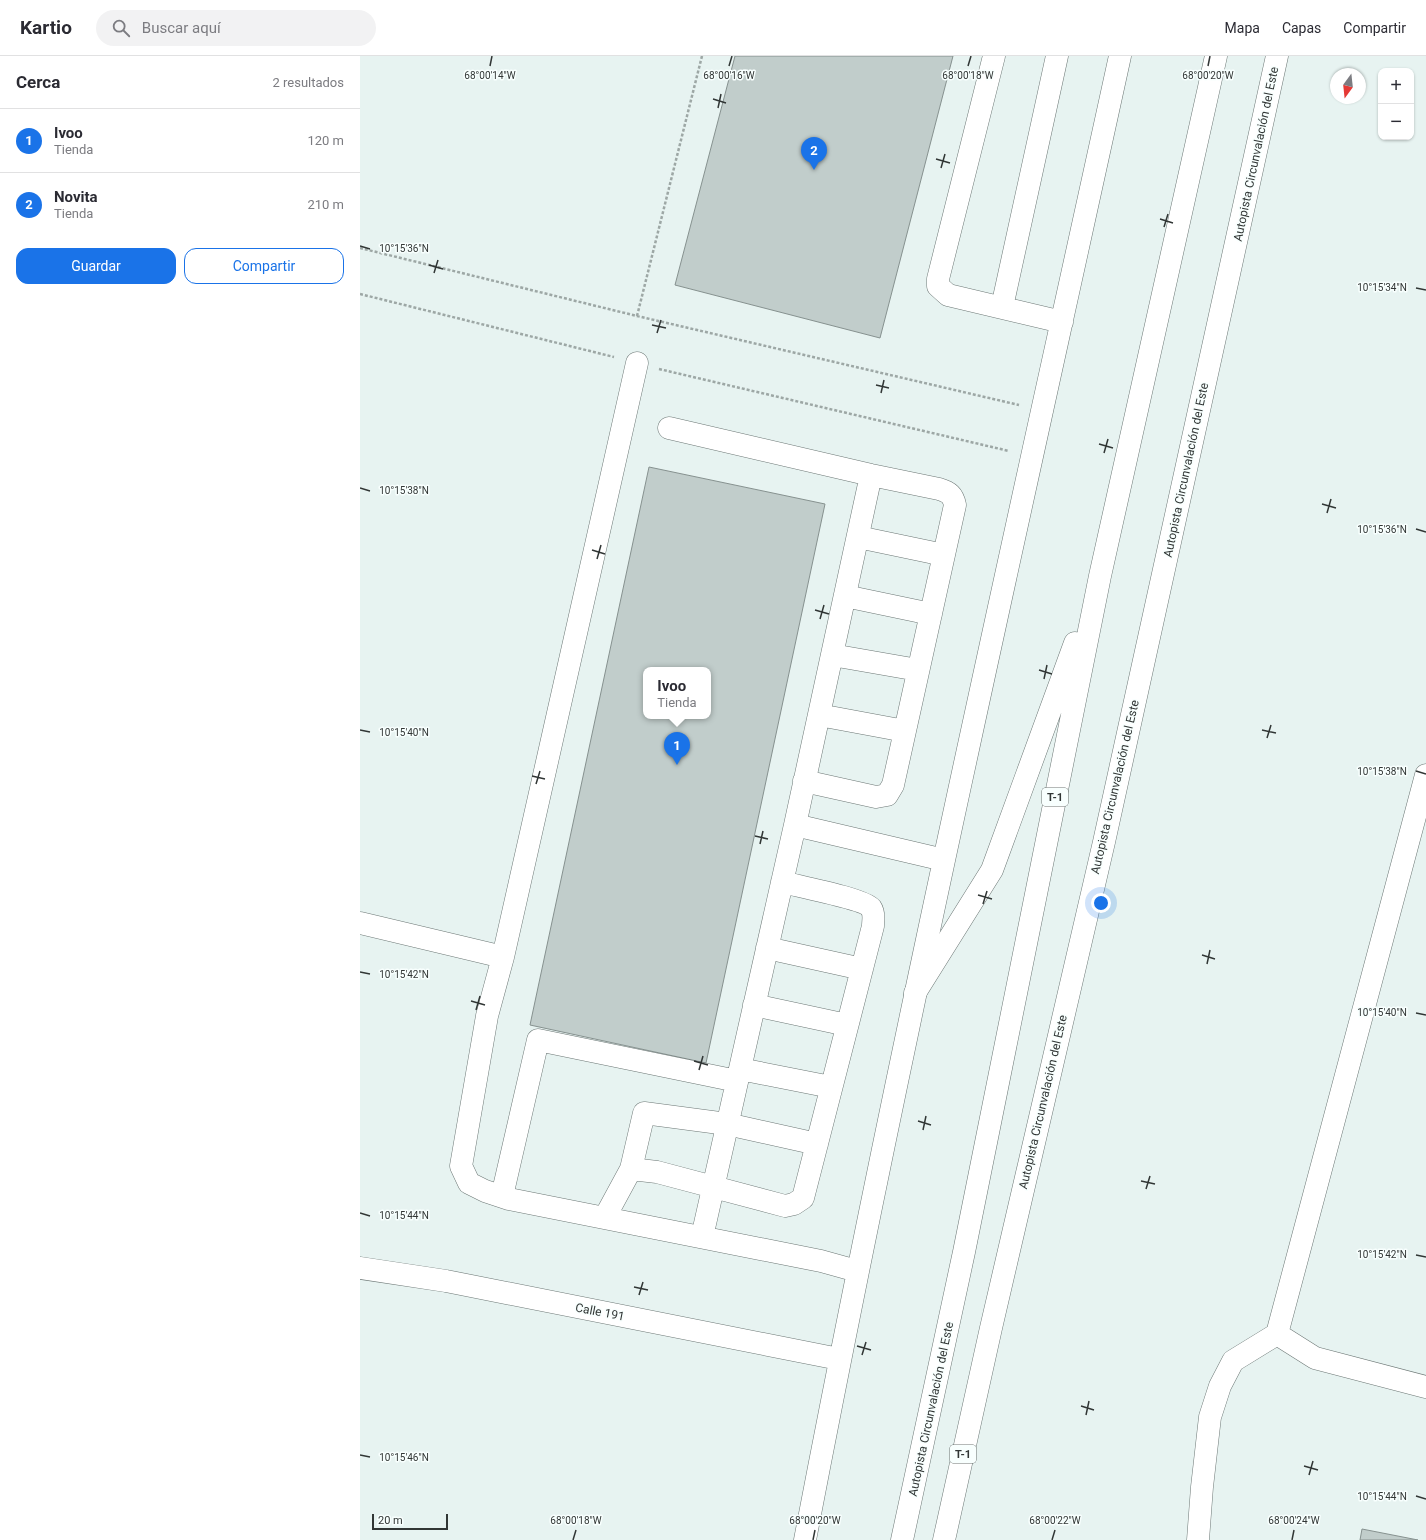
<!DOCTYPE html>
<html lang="es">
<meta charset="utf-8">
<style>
body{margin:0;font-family:Roboto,sans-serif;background:#f2f2f3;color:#2b2b33}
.controls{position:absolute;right:12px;top:12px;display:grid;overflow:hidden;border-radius:8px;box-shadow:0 1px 3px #0004}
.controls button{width:36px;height:36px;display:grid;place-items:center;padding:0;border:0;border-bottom:1px solid #e1e1e2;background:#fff;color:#2b2b33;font:20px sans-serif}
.compass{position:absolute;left:970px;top:12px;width:36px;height:36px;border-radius:50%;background:#fff;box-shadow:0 1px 3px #0004;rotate:195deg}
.scale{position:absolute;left:12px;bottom:10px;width:76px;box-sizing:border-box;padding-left:4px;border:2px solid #313635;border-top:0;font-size:11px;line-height:14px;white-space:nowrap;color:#313635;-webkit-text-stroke:3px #f8fffe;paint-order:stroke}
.you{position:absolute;left:741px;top:847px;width:14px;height:14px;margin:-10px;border:3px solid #fff;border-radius:50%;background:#1a73e8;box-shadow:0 0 0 6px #1a73e833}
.badge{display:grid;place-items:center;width:26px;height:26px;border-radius:50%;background:#1a73e8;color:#fff;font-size:13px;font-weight:700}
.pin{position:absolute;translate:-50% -33px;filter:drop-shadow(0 1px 2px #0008)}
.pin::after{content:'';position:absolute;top:21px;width:14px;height:12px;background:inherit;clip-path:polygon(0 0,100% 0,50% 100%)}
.popup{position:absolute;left:283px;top:611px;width:68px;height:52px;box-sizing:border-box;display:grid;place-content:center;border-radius:8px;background:#fff;filter:drop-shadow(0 1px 3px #0005);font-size:13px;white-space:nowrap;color:#7c7c81}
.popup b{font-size:15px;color:#2b2b33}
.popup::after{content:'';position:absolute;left:50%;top:100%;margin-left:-8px;border:8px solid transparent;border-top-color:#fff}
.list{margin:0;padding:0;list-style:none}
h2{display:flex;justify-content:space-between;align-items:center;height:52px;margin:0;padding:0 16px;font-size:17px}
h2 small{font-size:13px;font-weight:400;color:#7c7c81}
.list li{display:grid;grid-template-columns:26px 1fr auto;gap:12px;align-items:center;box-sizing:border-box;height:64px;padding:0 16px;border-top:1px solid #e1e1e2}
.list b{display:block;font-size:15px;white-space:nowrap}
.list p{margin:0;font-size:13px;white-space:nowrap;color:#7c7c81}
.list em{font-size:13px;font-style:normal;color:#7c7c81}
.actions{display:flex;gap:8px;padding:12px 16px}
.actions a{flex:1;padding:9px 0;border:1px solid #1a73e8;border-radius:12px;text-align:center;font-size:14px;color:#1a73e8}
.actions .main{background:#1a73e8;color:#fff}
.icon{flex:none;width:22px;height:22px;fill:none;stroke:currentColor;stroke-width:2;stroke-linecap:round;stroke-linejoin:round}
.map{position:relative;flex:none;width:1066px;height:1484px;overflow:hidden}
header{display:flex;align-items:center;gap:24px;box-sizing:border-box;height:56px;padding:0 20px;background:#fff;border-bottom:1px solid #e1e1e2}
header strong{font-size:19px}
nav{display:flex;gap:22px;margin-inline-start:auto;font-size:14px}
.search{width:280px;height:36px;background:#f2f2f3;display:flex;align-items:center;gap:10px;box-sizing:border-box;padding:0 14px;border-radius:22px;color:#7c7c81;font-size:15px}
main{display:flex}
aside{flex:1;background:#fff}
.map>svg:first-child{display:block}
.building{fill:#c1cdcb;stroke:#86918f;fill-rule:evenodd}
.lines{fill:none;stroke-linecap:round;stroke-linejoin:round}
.minor-casing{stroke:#6c7775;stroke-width:23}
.highway-casing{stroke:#6c7775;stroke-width:23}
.path{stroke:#9da7a5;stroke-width:2.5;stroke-dasharray:3 2;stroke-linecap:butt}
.minor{stroke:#fff;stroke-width:22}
.highway{stroke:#fff;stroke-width:22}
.ticks{fill:none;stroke:#313635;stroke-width:1.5}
.labels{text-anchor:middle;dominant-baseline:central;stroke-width:3;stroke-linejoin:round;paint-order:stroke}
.shield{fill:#f8fffe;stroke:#6d7271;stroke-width:1}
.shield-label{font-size:11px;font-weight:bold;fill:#313635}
.street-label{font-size:12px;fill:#313635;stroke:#f8fffe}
.ticks-label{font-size:10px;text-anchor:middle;fill:#313635;stroke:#f8fffe;stroke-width:3;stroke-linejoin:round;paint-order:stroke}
</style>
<header>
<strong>Kartio</strong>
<div class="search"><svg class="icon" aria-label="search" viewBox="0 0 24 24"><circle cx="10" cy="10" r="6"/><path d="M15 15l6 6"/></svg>Buscar aquí</div>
<nav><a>Mapa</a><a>Capas</a><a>Compartir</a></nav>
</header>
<main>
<aside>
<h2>Cerca<small>2 resultados</small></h2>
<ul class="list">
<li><span class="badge">1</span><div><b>Ivoo</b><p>Tienda</p></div><em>120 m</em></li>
<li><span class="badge">2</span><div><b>Novita</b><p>Tienda</p></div><em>210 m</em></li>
</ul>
<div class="actions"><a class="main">Guardar</a><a>Compartir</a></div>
</aside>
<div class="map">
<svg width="1066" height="1484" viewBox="0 0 1066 1484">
<rect width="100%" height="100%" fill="#e7f3f1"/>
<path class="building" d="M375,0H593L520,282L315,229Z
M289,411L465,448L346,1007L170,969ZM286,614H348V660H286Z
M1002,1473L1058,1484H1000Z"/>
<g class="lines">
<defs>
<path id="minor" d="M634,0L578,223V230L588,239L702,266
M642,251L697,0
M277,307L143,901L127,960L101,1110L109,1127L125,1135L149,1143L461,1205L497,1215
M309,372L511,419L579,433C589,436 593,439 595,449L533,729L527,739L516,741L444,725
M498,481L584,499
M485,540L571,558
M472,599L558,614
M459,659L545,675
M1066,719L917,1278L955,1302L1066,1331
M435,769L584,804
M0,867L143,901
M407,892L502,913
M394,949L487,969
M380,1013L471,1031
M271,1113L284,1057L367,1068L457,1088
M142,1140L178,984L377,1025
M245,1161L271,1113L297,1116L425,1150L434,1148L443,1142L513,870C513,864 515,858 511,852C504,843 437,830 422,826
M342,1181L435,769L511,419
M0,1212L86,1225L479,1303
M445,1484C540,987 652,494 760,0
M838,1484L842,1431L850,1361L860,1330L873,1305L917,1278"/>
<path id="highway" d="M555,937L632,814L715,587
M542,1484L604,1196L740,520L856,0
M584,1484L631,1272L744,786L917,0"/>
</defs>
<use href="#minor" class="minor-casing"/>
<use href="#highway" class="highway-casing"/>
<path class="path" d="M0,192L277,260L659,349
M0,238L254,301
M277,260L342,0
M299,313L649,395"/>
<use href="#minor" class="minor"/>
<use href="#highway" class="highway"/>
</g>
<path class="ticks" d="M130,10L132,0M369,10L372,0M608,10L611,0M848,10L850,0M353,43L366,47M358,52L361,38M576,103L590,107M581,112L585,98M800,163L813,167M804,171L808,158M0,190L10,193M69,209L83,213M74,217L78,204M1056,232L1066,234M292,269L306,272M297,277L301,264M516,329L529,332M521,337L524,324M739,388L753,392M744,397L748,383M0,432L10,435M962,448L976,452M967,457L971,443M1056,473L1066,476M232,494L245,498M237,503L241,489M455,554L469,558M460,563L464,549M679,614L692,618M684,623L687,609M0,674L10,676M902,674L916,677M907,682L911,669M1056,715L1066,718M172,720L185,723M176,728L180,715M395,780L408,783M400,788L403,775M618,839L632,843M623,848L627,835M842,899L855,903M847,908L850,894M0,916L10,918M111,945L125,949M116,954L120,940M1056,957L1066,959M334,1005L348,1009M339,1014L343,1000M558,1065L571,1069M563,1074L566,1060M781,1125L795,1128M786,1133L790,1120M0,1157L10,1160M1056,1199L1066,1201M274,1231L288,1234M279,1239L283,1226M497,1290L511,1294M502,1299L506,1286M721,1350L734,1354M726,1359L729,1345M0,1399L10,1401M944,1410L958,1414M949,1419L953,1405M1056,1440L1066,1443M213,1484L216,1474M453,1484L455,1474M692,1484L695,1474M932,1484L934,1474"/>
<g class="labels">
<g class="shield">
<rect x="682" y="732" width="26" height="18" rx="3"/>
<rect x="590" y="1389" width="26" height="18" rx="3"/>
</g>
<g class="shield-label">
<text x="695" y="741">T-1</text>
<text x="603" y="1398">T-1</text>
</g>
<g class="street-label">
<text transform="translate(896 98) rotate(-78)">Autopista Circunvalación del Este</text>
<text transform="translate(826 414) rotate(-78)">Autopista Circunvalación del Este</text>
<text transform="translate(755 731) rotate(-77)">Autopista Circunvalación del Este</text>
<text transform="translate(683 1046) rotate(-77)">Autopista Circunvalación del Este</text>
<text transform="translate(240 1256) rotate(11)">Calle 191</text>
<text transform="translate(571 1353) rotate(-78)">Autopista Circunvalación del Este</text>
</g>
</g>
<g class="ticks-label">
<text x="130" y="23">68°00'14"W</text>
<text x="369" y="23">68°00'16"W</text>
<text x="608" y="23">68°00'18"W</text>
<text x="848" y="23">68°00'20"W</text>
<text x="44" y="196">10°15'36"N</text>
<text x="1022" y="235">10°15'34"N</text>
<text x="44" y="438">10°15'38"N</text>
<text x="1022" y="477">10°15'36"N</text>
<text x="44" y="680">10°15'40"N</text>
<text x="1022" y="719">10°15'38"N</text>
<text x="44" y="922">10°15'42"N</text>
<text x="1022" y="960">10°15'40"N</text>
<text x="44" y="1163">10°15'44"N</text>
<text x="1022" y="1202">10°15'42"N</text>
<text x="44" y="1405">10°15'46"N</text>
<text x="1022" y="1444">10°15'44"N</text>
<text x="216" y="1468">68°00'18"W</text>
<text x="455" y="1468">68°00'20"W</text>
<text x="695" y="1468">68°00'22"W</text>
<text x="934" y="1468">68°00'24"W</text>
</g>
</svg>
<div class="controls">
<button>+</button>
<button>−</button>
</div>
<svg class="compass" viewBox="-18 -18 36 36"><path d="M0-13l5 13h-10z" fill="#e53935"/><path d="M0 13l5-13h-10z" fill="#7c7c81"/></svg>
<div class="scale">20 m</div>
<div class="you"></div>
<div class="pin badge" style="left:317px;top:709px">1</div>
<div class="popup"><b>Ivoo</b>Tienda</div>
<div class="pin badge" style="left:454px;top:114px">2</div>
</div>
</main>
